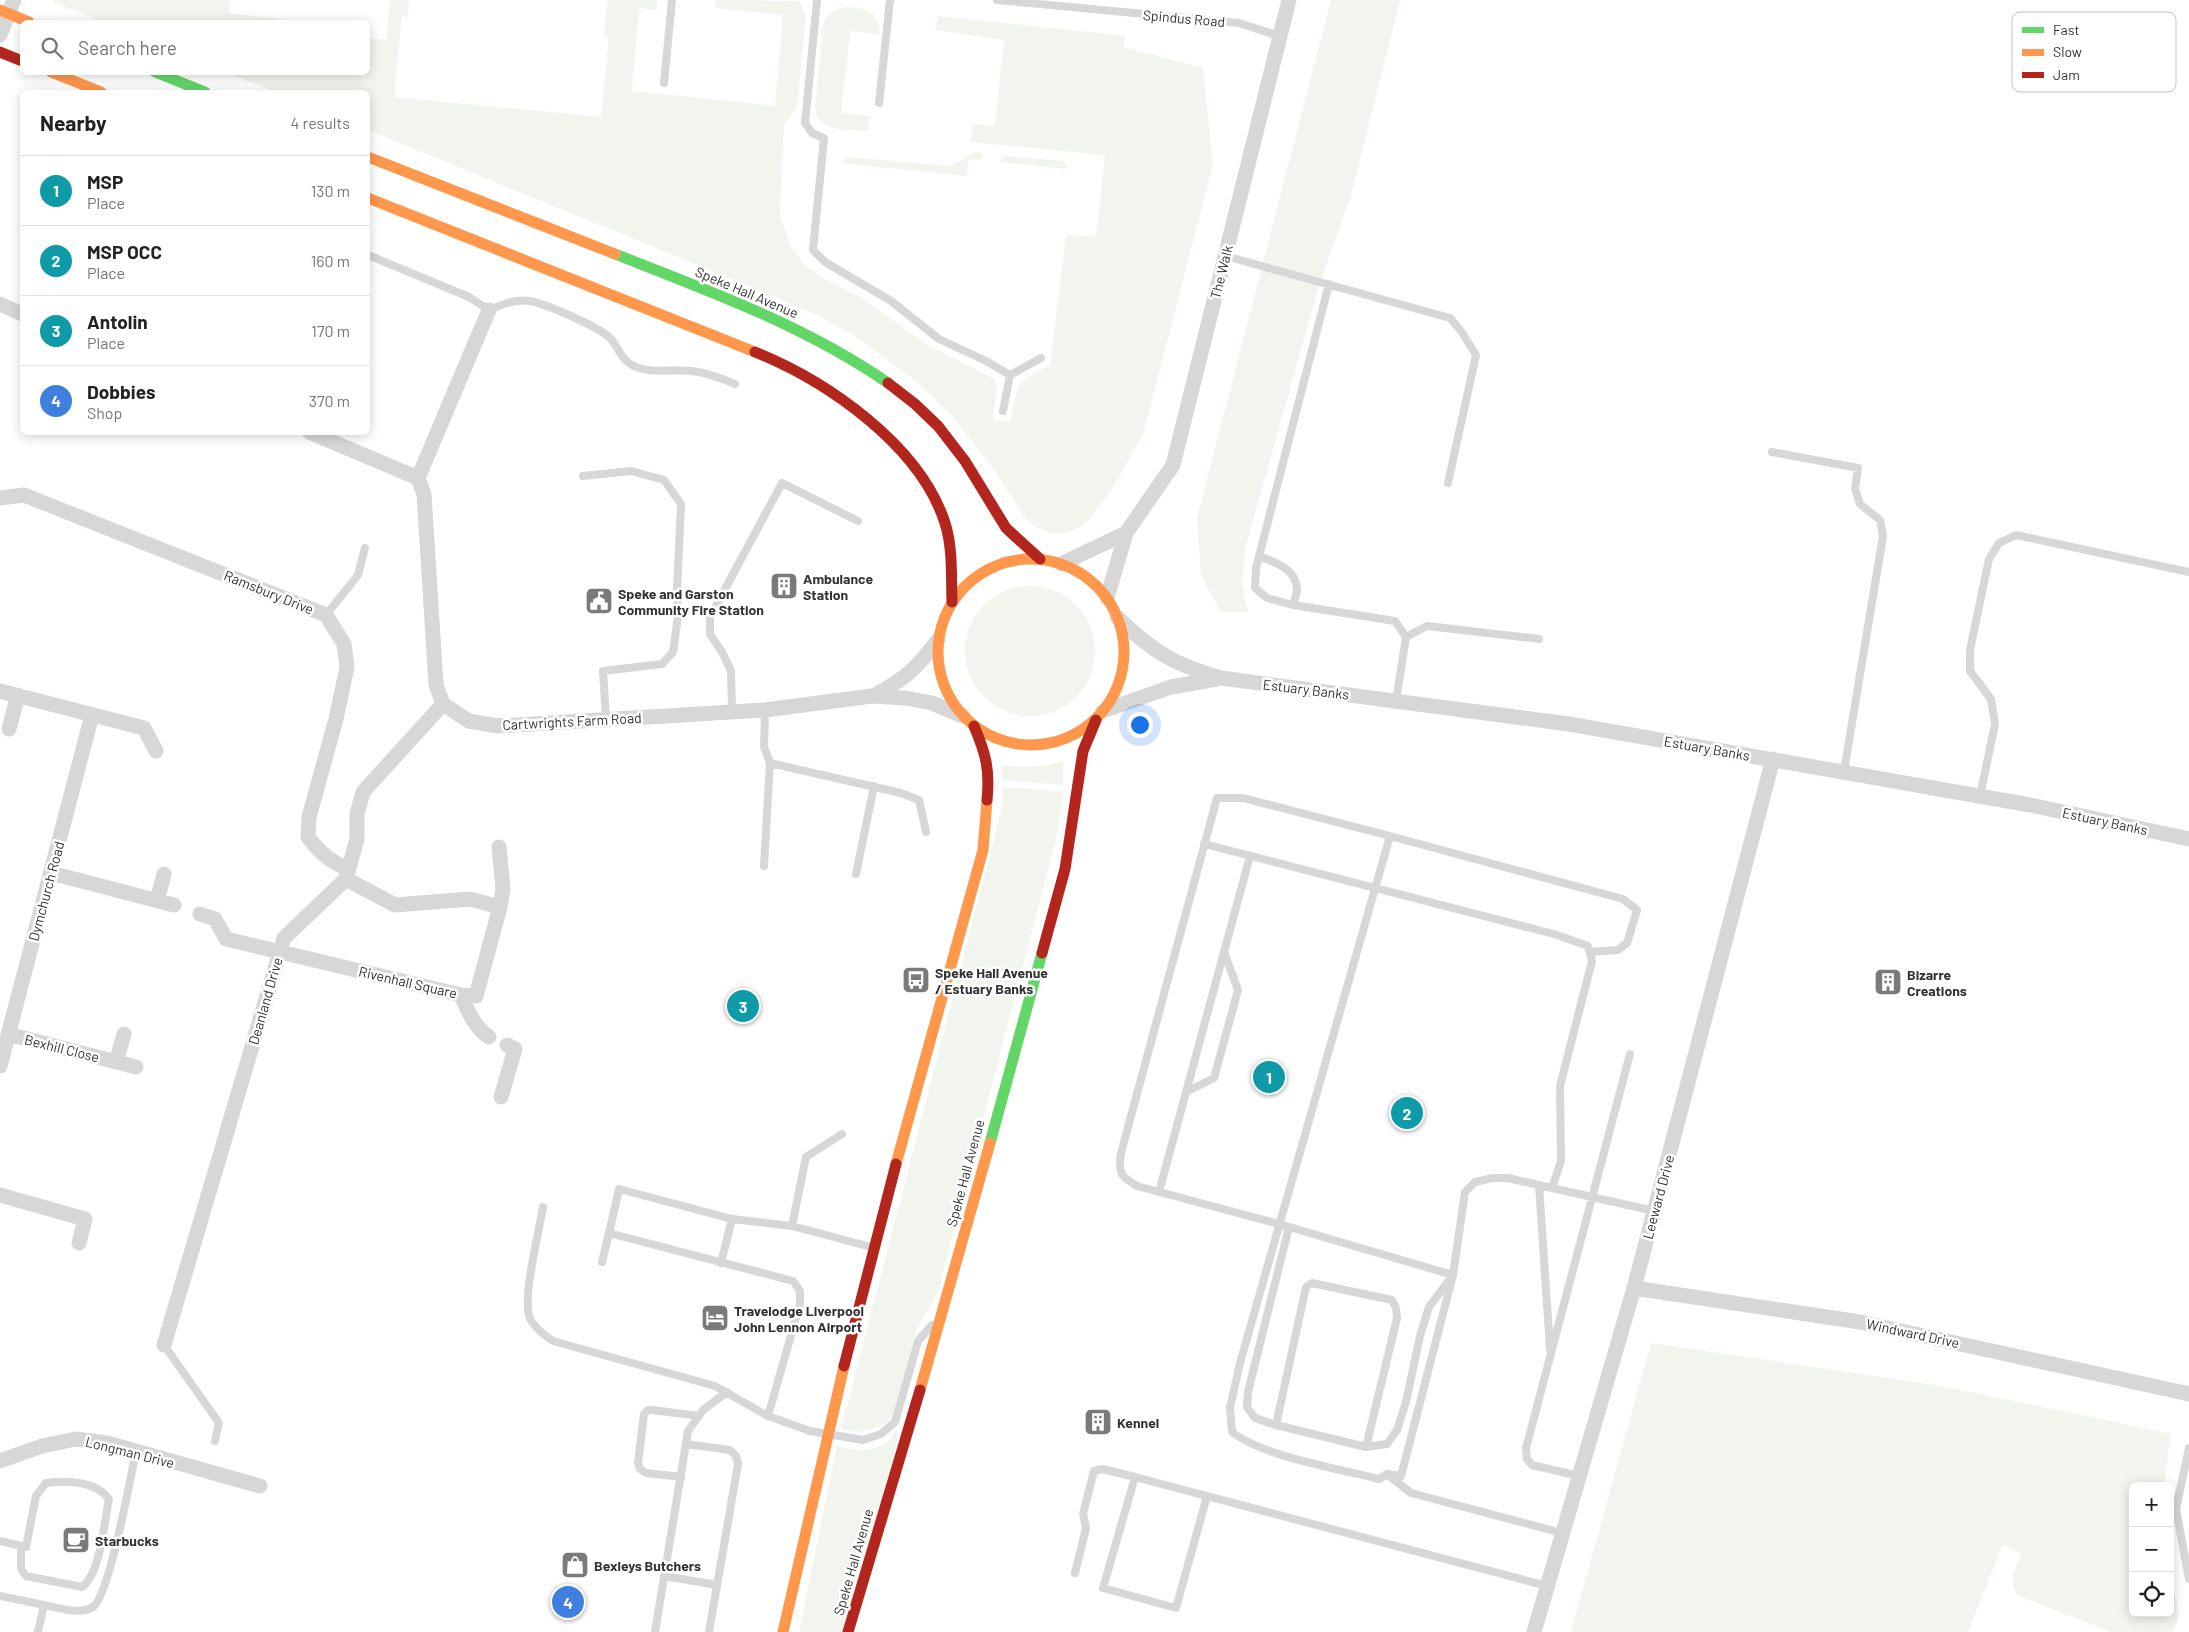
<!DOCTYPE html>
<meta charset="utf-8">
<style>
body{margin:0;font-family:Barlow,sans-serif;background:#f6f6f6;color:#222}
.controls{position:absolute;right:15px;bottom:15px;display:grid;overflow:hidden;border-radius:8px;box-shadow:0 2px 12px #0003}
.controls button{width:45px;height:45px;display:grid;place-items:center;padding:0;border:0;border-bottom:1px solid #e0e0e0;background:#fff;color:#222;font:25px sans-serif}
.you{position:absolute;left:1139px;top:724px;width:18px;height:18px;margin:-12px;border:4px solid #fff;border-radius:50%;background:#1a73e8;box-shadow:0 0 0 8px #1a73e833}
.badge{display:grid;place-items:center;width:32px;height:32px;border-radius:50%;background:#0f766e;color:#fff;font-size:16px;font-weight:700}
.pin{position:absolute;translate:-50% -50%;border:2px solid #fff;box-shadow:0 1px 5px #0006}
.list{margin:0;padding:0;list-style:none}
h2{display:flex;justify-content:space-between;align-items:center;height:65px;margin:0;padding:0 20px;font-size:21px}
h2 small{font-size:16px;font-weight:400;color:#767676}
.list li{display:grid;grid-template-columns:32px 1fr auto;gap:15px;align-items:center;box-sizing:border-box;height:70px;padding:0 20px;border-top:1px solid #e0e0e0}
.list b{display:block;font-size:19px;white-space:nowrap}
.list p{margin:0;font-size:16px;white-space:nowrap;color:#767676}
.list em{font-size:16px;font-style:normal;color:#767676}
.icon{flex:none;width:28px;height:28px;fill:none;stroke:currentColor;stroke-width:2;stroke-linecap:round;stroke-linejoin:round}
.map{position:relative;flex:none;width:2189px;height:1632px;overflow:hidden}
.search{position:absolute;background:#fff;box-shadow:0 2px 12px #0003;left:20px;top:20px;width:350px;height:55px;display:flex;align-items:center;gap:12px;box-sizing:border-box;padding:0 18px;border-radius:8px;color:#767676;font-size:19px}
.panel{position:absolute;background:#fff;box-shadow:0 2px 12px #0003;left:20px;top:90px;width:350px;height:345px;border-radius:8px}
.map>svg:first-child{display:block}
.green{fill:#f1f5ed}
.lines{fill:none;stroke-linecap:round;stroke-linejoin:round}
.lane{stroke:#d7d7d7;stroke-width:8}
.street{stroke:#d7d7d7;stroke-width:15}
.fast{stroke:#63d668;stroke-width:11}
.slow{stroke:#ff974d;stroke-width:11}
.jam{stroke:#b3261e;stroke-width:11}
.labels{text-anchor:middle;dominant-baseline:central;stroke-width:5;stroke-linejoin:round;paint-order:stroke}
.street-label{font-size:14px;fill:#333;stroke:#fff}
.poi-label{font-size:14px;font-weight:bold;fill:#333;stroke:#fff;text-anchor:start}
.key{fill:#fff;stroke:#c2c2c2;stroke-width:1}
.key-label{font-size:14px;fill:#333}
</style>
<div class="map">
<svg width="2189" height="1632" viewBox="0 0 2189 1632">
<rect width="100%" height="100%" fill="#fff"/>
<path class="green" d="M53,0H230L229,13L297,21V22H104L53,2Z
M390,0H409L408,17L402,16L394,97L601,117L609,37L604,36L607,0H657V10L639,8L632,91L775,106L783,15L715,8L716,0L799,1L806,14L797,109L784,123L780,216L792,249L806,266L823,278L863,299L926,344L994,379L997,387L993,420L1010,422L1016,394L1022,381L1050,365L1066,238L1068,235L1096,237L1105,155L971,142L973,124L995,126L1004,40L936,30L938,16L1125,36L1124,47L1203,68L1213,165L1143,434L1111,491L1084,525L1068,532L1053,534L1038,528L1026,519L990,464L952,416L917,382L857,337L821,317L773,296L368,130V92H276L227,73L368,72V38L386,40Z
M1331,0H1400L1350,199L1320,282L1245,549L1242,586L1248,612H1221L1201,575L1197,518Z
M846,7C866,9 880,10 879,34L850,31L841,113L870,116L868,131C849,129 819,134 815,109L823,25C828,13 833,9 846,7Z
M976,152L983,154L982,160L968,159L967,176L841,163L847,157L950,166Z
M1003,156L1063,161L1069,169L999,162Z
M965 651a65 65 0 1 1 130 0a65 65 0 1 1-130 0Z
M1063,761V785L1002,780L1001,765C1023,767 1042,768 1063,761Z
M1003,787L1063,792L1056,840L937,1294L917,1328L893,1416L879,1427L858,1432L841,1429L1002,808Z
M1651,1343L1942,1386L2171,1434L2164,1486H2133V1613H2170V1574C2173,1591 2185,1618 2172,1632H2111L2017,1595C2008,1581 2016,1568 2021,1554L2003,1544L1968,1632H1571Z
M896,1430L899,1435L849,1632H799L837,1446C852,1450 872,1453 886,1443C890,1441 893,1434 896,1430Z"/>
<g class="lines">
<path class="lane" d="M817,0L805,123L812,133L824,138L813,250L825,262L891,301L939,339L986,361L1010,375L1041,358
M997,0L1239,23L1279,36
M664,83L672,0
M879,103L890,0
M368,255L469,297L489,310C501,305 515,299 529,301C545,303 598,327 609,337C619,346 620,360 634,366C650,374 673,369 691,371C706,372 721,378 735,384
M1225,256L1450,318L1461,331L1476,355L1448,483
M1329,284L1256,568L1255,588L1267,598L1293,605L1395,621L1406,637L1396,701
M1003,411L1010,375
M1772,452L1858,468L1855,489L1860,504L1880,520L1883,536L1844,771
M583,476L631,471L664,480L681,504L677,590L678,616L673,652L662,664L603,671L606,719
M1259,556C1275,562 1296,569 1297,589C1297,594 1294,601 1293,605
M326,615L358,575L365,548
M1406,637L1427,626L1539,639
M765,710L764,747L770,763
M732,711L731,671L722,652L710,634V617L782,483L858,521
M1980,796L1995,724L1991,699L1970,671V650L1989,559L1999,543L2016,535L2189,572
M1390,836L1623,899L1637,910L1627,943L1618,950L1590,952
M1204,844L1554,934L1588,946L1592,961L1560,1086L1561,1161L1552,1188
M764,866L770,763L901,793L919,800L926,832
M856,874L874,786
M1186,1092L1214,1078L1238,990L1224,952
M1539,1185L1550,1349
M1159,1192L1250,856
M543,1207C539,1232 523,1294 529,1316C533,1327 544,1335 553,1341L715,1386L768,1416L810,1431L863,1440L881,1434L895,1422L918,1341L932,1325
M732,1219L792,1226L871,1247
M792,1226L806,1157L842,1134
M602,1262L609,1233
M721,1263L732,1219L619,1189L609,1233L793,1281L800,1291V1304L768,1416
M1453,1275L1401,1476L1387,1474L1379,1479C1339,1469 1262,1456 1232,1432L1230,1408L1240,1363L1390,836L1243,798H1217L1121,1153C1118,1173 1120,1176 1137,1186L1279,1224L1453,1275
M164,1345L219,1423L215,1441
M1276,1425L1255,1418L1247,1407L1248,1392L1289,1227
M686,1444L730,1450L736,1456L738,1464L709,1632
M1366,1447L1397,1318L1396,1308L1392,1300L1312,1283L1306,1287L1276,1425L1366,1447L1387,1444L1397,1430L1406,1402L1420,1336L1429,1307L1453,1275L1465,1192L1475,1182L1493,1178H1508L1654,1211
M2189,1448L2176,1509L2189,1579
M1387,1474L1411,1493L1562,1533
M1579,1476L1532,1465L1527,1459L1526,1448L1630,1054
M681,1477L646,1473L640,1469L638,1463L644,1414L648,1410H652L699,1416
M1207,1496L1176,1608L1103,1588L1135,1477L1547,1586
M0,1541L26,1547L36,1496L46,1483C66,1480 96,1481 109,1499C104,1522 101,1573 82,1587L26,1576L21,1569V1546
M1075,1573L1086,1528L1083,1514L1094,1471L1102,1469L1135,1477
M664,1576L717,1585
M0,1596L44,1605
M38,1632L44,1605C58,1608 80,1615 93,1607C109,1596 131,1476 136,1451
M655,1632L688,1431L703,1410L727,1392"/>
<path class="street" d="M0,35L14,0
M0,304L22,314
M309,432L418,478L424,494L436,685L443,704L469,721L498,726L765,710L872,696L905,698L932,703L963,716
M418,478L489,310
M0,498L24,495L326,615L344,644L347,667L336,719L309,817L308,837C319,852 331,863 349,869
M1061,564L1126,533
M1107,598L1126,533L1173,465L1289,0
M1117,617C1153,652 1173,664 1221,678L1569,724L2030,805L2189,839
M0,691L144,728L156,751
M873,696C904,680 917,668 938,640
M1103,711L1171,687L1217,679
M9,729L18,695
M499,847L503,889L500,907
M51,873L174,905
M157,901L164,874
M200,914L215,919L226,939L461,995L476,996L500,907L470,899L395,905L346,879
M461,995C468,1011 474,1027 489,1037
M8,1034L136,1067
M116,1062L124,1034
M0,1066L92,715
M501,1097L515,1049L507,1045
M0,1195L85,1219L79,1243
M1634,1288L1860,1322L2189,1394
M164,1345L284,938L346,879L357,839V814L363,792L443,704
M0,1461L42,1446L76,1439L107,1443L260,1486
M1534,1632L1634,1288L1773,759"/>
<path class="fast" d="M155,72L205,92
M615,254C709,291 804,325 888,383
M990,1143L1042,953"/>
<path class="slow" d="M0,10L29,22
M51,72L101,92
M368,157L615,254
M368,198L755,352
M938 652a93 93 0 1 1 186 0a93 93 0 1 1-186 0Z
M896,1164L983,850L987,800
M920,1390L990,1143
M783,1632L844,1366"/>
<path class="jam" d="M0,52L22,61
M755,352C827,381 920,445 945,523C953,548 951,576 952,602
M888,383L915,404L938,426L965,461L1006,528L1040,559
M974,726C986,754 990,770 987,800
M1042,953L1065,869L1083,751L1096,720
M844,1366L896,1164
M848,1632L920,1390"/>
</g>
<defs>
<symbol id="building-square" viewBox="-11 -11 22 22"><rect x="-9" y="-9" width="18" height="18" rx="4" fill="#7a7a7a" stroke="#fff"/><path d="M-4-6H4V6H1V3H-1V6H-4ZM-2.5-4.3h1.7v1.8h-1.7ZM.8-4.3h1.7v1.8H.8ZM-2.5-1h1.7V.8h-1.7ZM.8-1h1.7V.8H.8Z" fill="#fff"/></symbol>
<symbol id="civic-square" viewBox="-11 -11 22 22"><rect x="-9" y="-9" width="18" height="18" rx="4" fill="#7a7a7a" stroke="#fff"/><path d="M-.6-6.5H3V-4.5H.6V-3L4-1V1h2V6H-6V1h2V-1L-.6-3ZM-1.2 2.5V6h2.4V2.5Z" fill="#fff"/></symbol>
<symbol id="bus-square" viewBox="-11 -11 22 22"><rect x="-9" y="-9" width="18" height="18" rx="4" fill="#7a7a7a" stroke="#fff"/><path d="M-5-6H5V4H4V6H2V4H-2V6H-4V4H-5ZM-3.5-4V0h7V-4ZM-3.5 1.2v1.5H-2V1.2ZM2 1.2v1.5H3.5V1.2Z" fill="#fff"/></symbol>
<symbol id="hotel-square" viewBox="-11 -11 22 22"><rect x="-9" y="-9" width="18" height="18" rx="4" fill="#7a7a7a" stroke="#fff"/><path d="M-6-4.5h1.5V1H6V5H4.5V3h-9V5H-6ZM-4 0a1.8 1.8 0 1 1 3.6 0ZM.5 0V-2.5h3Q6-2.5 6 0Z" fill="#fff"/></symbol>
<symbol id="cafe-square" viewBox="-11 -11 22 22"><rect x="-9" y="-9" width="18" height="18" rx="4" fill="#7a7a7a" stroke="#fff"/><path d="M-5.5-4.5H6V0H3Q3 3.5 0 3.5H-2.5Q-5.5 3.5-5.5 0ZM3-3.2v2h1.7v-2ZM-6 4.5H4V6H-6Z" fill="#fff"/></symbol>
<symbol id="shop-square" viewBox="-11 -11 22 22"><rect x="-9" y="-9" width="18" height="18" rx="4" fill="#7a7a7a" stroke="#fff"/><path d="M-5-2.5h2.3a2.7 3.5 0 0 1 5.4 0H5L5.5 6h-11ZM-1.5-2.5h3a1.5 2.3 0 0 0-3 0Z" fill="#fff"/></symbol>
</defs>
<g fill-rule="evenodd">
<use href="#building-square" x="768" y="570" width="32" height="32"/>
<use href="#civic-square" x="583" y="585" width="32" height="32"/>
<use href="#bus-square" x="900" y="964" width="32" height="32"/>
<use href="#building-square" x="1872" y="966" width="32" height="32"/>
<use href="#hotel-square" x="699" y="1302" width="32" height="32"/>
<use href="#building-square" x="1082" y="1406" width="32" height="32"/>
<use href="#cafe-square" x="60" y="1524" width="32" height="32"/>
<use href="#shop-square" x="559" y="1549" width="32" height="32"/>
</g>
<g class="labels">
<g class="street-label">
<text transform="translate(1184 18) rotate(5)">Spindus Road</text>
<text transform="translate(1221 272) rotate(-76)">The Walk</text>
<text transform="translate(747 292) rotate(23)">Speke Hall Avenue</text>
<text transform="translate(269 592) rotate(22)">Ramsbury Drive</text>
<text transform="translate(1306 689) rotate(7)">Estuary Banks</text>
<text transform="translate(572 721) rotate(-3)">Cartwrights Farm Road</text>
<text transform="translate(1707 748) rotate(10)">Estuary Banks</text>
<text transform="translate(2105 821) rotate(12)">Estuary Banks</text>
<text transform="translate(46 891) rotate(-75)">Dymchurch Road</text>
<text transform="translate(408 982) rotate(13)">Rivenhall Square</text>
<text transform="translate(265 1001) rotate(-74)">Deanland Drive</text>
<text transform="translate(62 1048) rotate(14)">Bexhill Close</text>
<text transform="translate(965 1173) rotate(-75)">Speke Hall Avenue</text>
<text transform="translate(1658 1197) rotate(-75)">Leeward Drive</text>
<text transform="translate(1913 1333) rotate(12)">Windward Drive</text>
<text transform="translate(130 1452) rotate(14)">Longman Drive</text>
<text transform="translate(853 1562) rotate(-74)">Speke Hall Avenue</text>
</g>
<g class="poi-label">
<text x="803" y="578">Ambulance<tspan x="803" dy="16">Station</tspan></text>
<text x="618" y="593">Speke and Garston<tspan x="618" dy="16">Community Fire Station</tspan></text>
<text x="935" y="972">Speke Hall Avenue<tspan x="935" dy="16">/ Estuary Banks</tspan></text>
<text x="1907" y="974">Bizarre<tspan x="1907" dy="16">Creations</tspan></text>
<text x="734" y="1310">Travelodge Liverpool<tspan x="734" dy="16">John Lennon Airport</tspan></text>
<text x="1117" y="1422">Kennel</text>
<text x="95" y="1540">Starbucks</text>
<text x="594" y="1565">Bexleys Butchers</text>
</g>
</g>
<rect x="2012" y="12" width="164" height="80" rx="8" class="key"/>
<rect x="2022" y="27" width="22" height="6" fill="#63d668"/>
<rect x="2022" y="49" width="22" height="7" fill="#ff974d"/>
<rect x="2022" y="72" width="22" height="6" fill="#b3261e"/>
<g class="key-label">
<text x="2053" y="35">Fast</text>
<text x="2053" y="57">Slow</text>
<text x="2053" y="80">Jam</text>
</g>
</svg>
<div class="controls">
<button>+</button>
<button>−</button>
<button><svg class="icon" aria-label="locate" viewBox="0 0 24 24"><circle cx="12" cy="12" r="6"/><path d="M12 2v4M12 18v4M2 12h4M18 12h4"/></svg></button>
</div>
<div class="you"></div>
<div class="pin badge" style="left:1269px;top:1077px;background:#0f9aa8">1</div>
<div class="pin badge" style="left:1407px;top:1113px;background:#0f9aa8">2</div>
<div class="pin badge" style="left:743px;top:1006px;background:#0f9aa8">3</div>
<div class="pin badge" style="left:568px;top:1602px;background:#3f7fe0">4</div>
<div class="search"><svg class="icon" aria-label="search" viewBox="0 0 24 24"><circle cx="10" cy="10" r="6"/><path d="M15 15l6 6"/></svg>Search here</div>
<section class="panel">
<h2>Nearby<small>4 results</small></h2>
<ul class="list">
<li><span class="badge" style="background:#0f9aa8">1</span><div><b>MSP</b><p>Place</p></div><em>130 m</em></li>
<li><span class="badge" style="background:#0f9aa8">2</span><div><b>MSP OCC</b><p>Place</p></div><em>160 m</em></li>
<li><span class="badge" style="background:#0f9aa8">3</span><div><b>Antolin</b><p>Place</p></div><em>170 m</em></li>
<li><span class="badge" style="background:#3f7fe0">4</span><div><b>Dobbies</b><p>Shop</p></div><em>370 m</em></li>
</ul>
</section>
</div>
